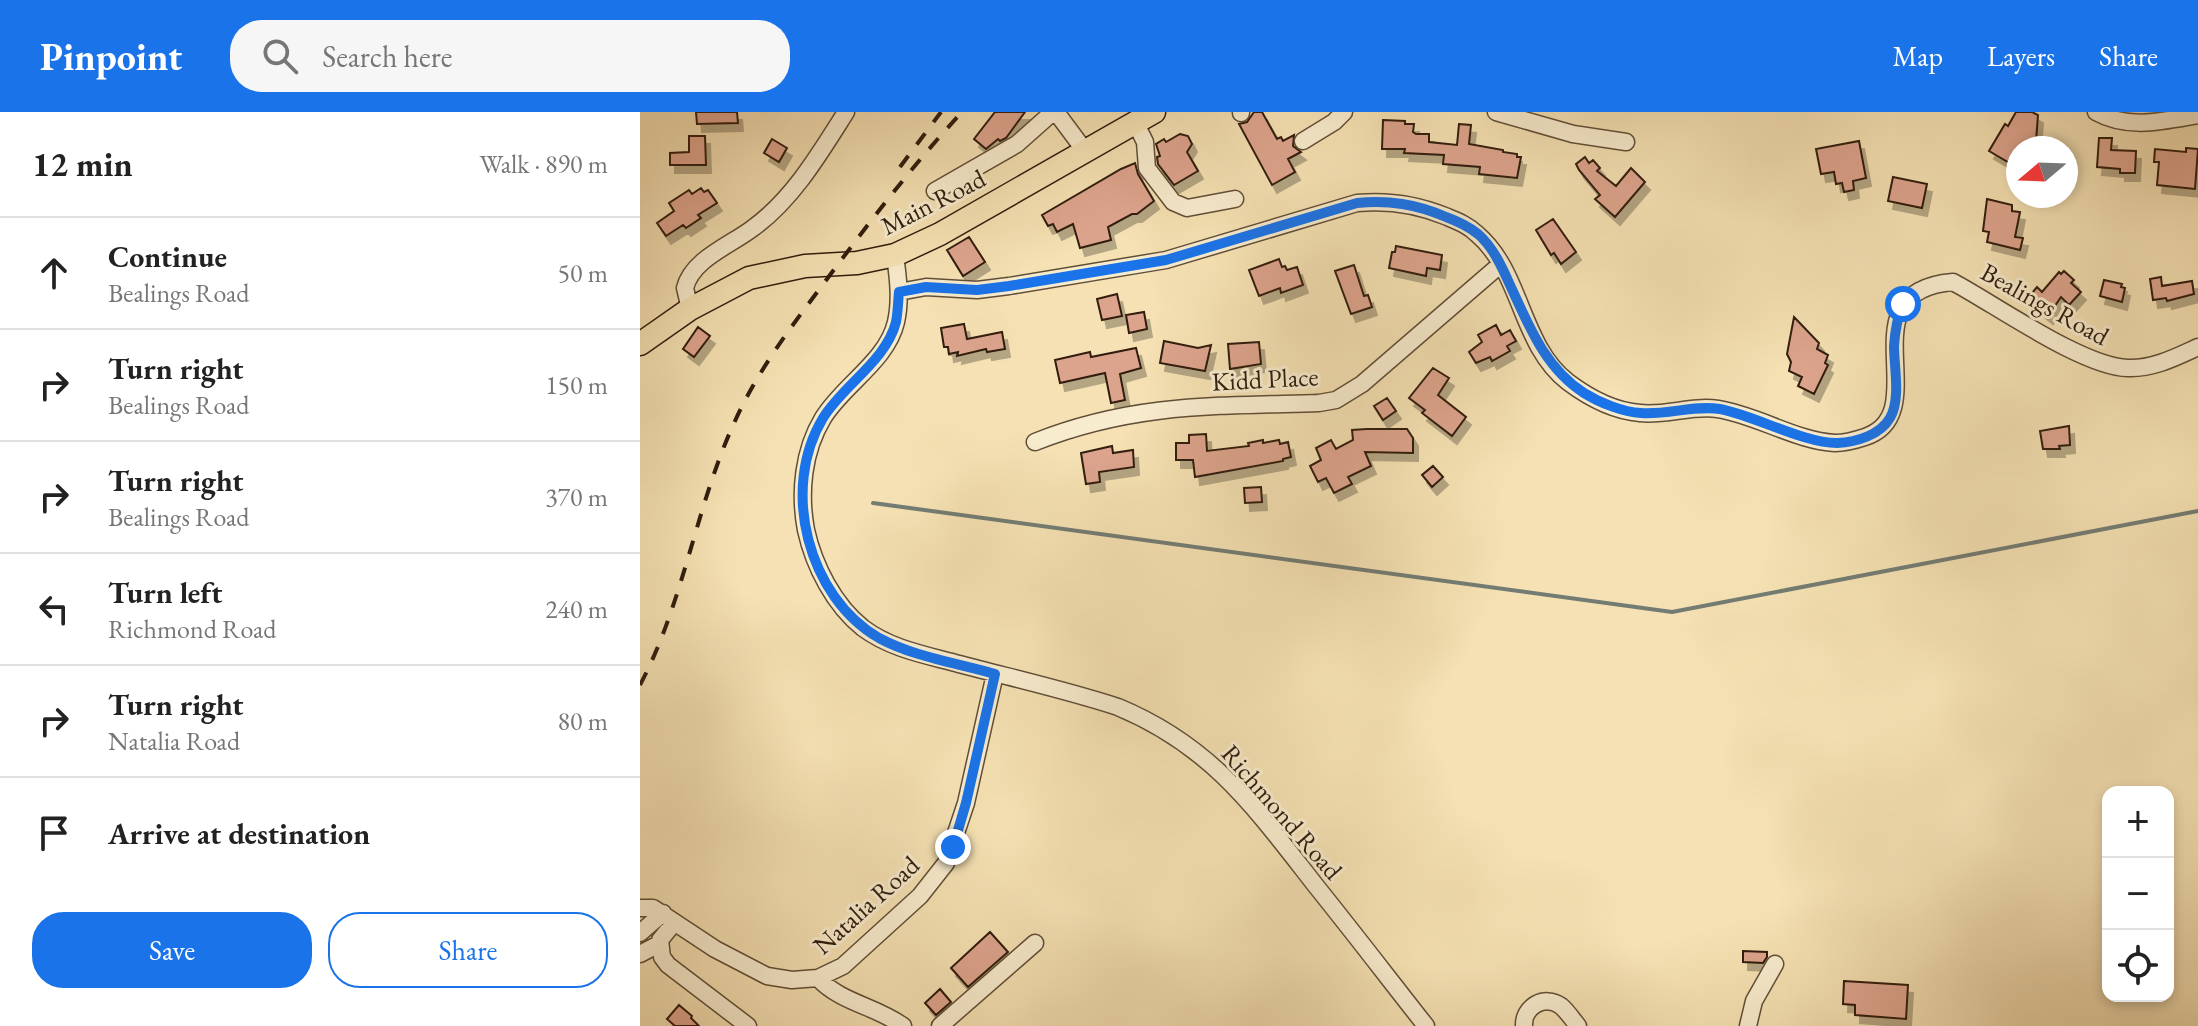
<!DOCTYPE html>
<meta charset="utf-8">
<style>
body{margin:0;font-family:"EB Garamond",serif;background:#f6f6f6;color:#222}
.controls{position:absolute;right:24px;bottom:24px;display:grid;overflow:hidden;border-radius:16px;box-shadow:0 4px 12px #0003}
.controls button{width:72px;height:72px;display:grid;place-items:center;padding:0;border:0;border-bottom:2px solid #e0e0e0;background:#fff;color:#222;font:40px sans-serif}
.compass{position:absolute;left:1366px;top:24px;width:72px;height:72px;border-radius:50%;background:#fff;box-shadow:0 4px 12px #0003;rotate:251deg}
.stop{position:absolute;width:24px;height:24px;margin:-18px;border:6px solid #1a73e8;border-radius:50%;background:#fff}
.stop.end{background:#1a73e8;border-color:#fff;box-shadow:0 2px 8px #0008}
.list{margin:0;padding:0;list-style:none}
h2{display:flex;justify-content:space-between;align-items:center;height:104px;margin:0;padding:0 32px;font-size:34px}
h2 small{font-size:26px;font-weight:400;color:#767676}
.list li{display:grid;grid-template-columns:52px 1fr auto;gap:24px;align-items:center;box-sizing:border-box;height:112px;padding:0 32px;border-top:2px solid #e0e0e0}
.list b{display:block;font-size:30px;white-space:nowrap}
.list p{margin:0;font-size:26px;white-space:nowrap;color:#767676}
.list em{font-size:26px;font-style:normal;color:#767676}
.actions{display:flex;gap:16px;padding:24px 32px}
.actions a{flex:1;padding:18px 0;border:2px solid #1a73e8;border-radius:32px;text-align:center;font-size:28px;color:#1a73e8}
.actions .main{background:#1a73e8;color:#fff}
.icon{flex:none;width:44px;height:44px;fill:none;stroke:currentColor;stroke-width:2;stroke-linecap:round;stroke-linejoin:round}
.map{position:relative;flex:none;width:1558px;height:914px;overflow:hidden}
header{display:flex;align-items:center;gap:48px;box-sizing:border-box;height:112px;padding:0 40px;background:#1a73e8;color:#fff}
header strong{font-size:38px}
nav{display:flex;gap:44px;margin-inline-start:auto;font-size:28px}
.search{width:560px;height:72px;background:#f6f6f6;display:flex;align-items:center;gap:20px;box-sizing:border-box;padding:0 28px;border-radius:32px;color:#767676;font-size:30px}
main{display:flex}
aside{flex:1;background:#fff}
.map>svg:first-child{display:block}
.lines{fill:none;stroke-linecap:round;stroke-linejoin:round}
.stream{stroke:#737c73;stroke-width:4}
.building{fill:#dda48d;stroke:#301d0e;stroke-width:2;filter:url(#shadow)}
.minor-casing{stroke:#614e37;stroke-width:19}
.major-casing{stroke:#301d0e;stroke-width:25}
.minor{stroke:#f8ecce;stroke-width:16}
.major{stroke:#f5e1b3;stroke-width:22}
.rail{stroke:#301d0e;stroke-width:4;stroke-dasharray:14 14;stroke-linecap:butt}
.route{stroke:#1a73e8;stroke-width:10}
.labels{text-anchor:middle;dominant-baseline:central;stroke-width:6;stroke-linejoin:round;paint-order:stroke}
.street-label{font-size:26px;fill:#301d0e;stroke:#f8ecce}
</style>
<header>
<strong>Pinpoint</strong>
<div class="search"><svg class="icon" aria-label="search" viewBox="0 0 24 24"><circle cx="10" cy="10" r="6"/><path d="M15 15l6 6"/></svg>Search here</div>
<nav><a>Map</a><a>Layers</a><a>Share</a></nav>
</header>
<main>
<aside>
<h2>12 min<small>Walk · 890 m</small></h2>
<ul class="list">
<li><svg class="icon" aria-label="ahead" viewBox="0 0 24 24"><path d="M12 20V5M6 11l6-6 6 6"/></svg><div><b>Continue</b><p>Bealings Road</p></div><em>50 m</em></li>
<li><svg class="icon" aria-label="right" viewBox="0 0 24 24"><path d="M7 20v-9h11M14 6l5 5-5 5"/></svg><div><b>Turn right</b><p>Bealings Road</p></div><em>150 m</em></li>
<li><svg class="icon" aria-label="right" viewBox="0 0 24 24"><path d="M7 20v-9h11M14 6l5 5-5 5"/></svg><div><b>Turn right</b><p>Bealings Road</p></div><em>370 m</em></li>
<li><svg class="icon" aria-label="left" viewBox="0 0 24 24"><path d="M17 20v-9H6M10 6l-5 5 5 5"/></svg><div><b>Turn left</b><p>Richmond Road</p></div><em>240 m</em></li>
<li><svg class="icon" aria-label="right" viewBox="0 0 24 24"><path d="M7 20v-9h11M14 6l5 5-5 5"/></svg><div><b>Turn right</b><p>Natalia Road</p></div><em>80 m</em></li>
<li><svg class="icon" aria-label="arrive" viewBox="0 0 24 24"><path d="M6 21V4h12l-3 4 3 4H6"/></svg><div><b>Arrive at destination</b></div></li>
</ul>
<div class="actions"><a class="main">Save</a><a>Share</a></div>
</aside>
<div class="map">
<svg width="1558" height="914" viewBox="0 0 1558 914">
<defs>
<filter id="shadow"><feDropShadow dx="5" dy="8" stdDeviation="0" flood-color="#0004"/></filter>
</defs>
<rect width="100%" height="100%" fill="#f5e1b3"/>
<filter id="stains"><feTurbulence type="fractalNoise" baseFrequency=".0025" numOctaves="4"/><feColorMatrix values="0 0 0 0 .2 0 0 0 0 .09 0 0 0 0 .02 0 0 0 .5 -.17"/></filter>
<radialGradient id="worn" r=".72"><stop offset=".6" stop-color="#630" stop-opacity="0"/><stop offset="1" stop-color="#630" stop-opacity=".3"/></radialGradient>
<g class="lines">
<path class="stream" d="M233,391L1032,500L1558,399"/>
</g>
<path class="building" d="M56,0H97L98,11L57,12Z
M355,0H385L366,26L360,29L358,27L346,37L334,27Z
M614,0H622L637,27L641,25L643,29L654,23L653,34L661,40L648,47L655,60L632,73L599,12L607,10Z
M1376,0H1392L1398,3L1396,29L1392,28L1388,36H1378V56L1349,39L1365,12L1368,14Z
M743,8L765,9V12H774L773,20L776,22H789V30L817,33L819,12L831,13L829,32L863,38V40L877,42V45H881L877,66L839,62L840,55L803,52L804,43L764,41L765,37H742Z
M540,22L548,24L552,32L547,40L558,59L534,73L518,52L517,45L520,44L516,32L524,27L526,30Z
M49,24H65L66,53H30V41L49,40Z
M1459,26H1472L1471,38L1496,39L1495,61H1480V57L1457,55Z
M132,27L147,36L139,50L124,41Z
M1219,29L1226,66L1213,69L1214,78L1204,80L1202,71L1196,72L1194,60L1181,62L1176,37Z
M1546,36L1558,37L1555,77L1517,73L1519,50H1514L1515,37L1546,40Z
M945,45L949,51L953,48L960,56L957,59L976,74L991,56L1005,70L975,105L955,87L960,83L939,58L936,52Z
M495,51L498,62L514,89L497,102H492L468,115L471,128L440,136L433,112L417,120L413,112L408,114L402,103L481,57Z
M1253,65L1287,72L1282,96L1248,89Z
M61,76L64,80L68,78L77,91L58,103L61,106L46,116L43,113L26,124L17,111L34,99L29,91L49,78L52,82Z
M1347,87L1372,93V99L1380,100L1375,125L1383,126L1380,138L1347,130L1349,120L1343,119Z
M913,107L936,140L921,152L914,141L911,143L896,118Z
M329,125L345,150L323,164L307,138Z
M756,134L802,143L800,158L787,156L786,164L749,156L752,140H755Z
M639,147L642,155L645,154L647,158L657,155L663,173L641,181L640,176L619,184L609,158Z
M714,153L724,184L728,183L732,195L711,202L695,159Z
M1424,159L1434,168L1431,171L1441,180L1429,193L1421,185L1408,204L1387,187L1397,175L1402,180L1419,160L1421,162Z
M1521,165L1522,174L1552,169L1554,182L1527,189L1526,186L1513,188L1510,167Z
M1464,168L1482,172L1481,175L1485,176L1482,190L1460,184Z
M477,182L482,204L462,208L457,187Z
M504,200L507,217L489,221L486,203Z
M1154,205L1179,231L1177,237L1188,243L1185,251L1188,253L1174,282L1158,274L1162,265L1149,259L1151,250L1147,242Z
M324,212L327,227L362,220L365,237L347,240L346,237L317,244L318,240L309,242L308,235H304L301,216Z
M856,213L861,223L870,218L876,229L867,234L870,239L852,249L850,245L836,251L829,240L842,230L838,223Z
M58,215L70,224L54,245L43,237Z
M524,229L558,236L571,233L565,259L520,251Z
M619,230L621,252L590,257L588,232Z
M496,236L501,256L480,262L485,288L471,291L465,261L420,271L415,248L450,240L451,245Z
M793,256L809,266L798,283L826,305L812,324L782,301L785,298L769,286Z
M747,286L756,299L743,308L734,294Z
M1429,314L1430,333L1419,334L1420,337H1403L1400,319Z
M727,317H767L773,326V341L725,340L731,354L708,365L712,372L694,381L686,366L678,370L670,354L681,348L676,336L691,328L696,337L713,328L712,318Z
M566,322L567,339L609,334L608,331L623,328V331L639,328L640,332L648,330L651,345L643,347V349L555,365L553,348H536V331H549V323Z
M472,334L473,341L493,338L494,355L459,360L460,370L446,372L441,341Z
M793,354L803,365L792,375L782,363Z
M621,375L622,390L605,391L604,376Z
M350,820L368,840L328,875L311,856Z
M1103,839L1127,840V845L1123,851L1103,850Z
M1204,869L1268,873L1266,907L1215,903V893L1203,892Z
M300,877L311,890L296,903L285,891Z
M39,893L52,904L51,906L59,914H35L27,907Z"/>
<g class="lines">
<defs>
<path id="minor" d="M416,0L445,39
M601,0V1
M856,0L933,22L986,30
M1456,0C1488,18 1524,9 1558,3
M495,10L505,30L507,56L533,90L547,96L595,87
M663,29L694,10L704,0
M295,79L377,32L413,0
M255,143C258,165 261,188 256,210C247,249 203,273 183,306C163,339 159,381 166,418C174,454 194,493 223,516C251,537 286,543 319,552C372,566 426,578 478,595C572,634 615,696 676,774C713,820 749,867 786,914
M259,180L286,175L337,178L369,174L526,148L717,91C749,88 776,92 805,104C817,109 828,113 837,122C882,160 880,233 928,270C948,285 974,299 1000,301C1026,304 1052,293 1078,297C1117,303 1156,329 1195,331C1204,331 1216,328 1225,325C1298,301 1202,179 1313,170C1356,193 1443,255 1488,256C1513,257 1536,245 1558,235
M50,197L45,176C52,147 91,133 113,116C153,87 180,41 206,0
M395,330C493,291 576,294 679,291L696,288L722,272L861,152
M0,796H13L75,837L127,864L152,868L178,866L203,854L280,784L306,751L326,691L355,562
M34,811L20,828L22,845L28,853L108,914
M0,821L23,801
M0,842L19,832
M178,866C201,891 236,894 263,914
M300,914L395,831
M884,914C883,895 904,882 921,894C927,899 933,908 938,914
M1108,914L1114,889L1135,852"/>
<path id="major" d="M0,232L50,197L109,166L165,154L217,151L255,143L300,122L514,0"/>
</defs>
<use href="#minor" class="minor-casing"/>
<use href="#major" class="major-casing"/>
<use href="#minor" class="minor"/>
<use href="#major" class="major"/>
<path class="rail" d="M260,55L301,0
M0,573C44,490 56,393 95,309C118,258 151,215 184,171C228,112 272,54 322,0"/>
</g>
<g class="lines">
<path class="route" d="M313,735L326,691L355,562C317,551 274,545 239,526C168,485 140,377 183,306C203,273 246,249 256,210C258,200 258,189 259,180L286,175L337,178L369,174L526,148L717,91C749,88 776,92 806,105C817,109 828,114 838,122C853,135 862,155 870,173C889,214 905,256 944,281C960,291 983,300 1001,301C1028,303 1054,293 1080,297C1116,304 1163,331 1197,331C1217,330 1240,323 1250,306C1261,287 1254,255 1254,234C1255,219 1257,206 1263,192"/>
</g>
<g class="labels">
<g class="street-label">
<text transform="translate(293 90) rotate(-27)">Main Road</text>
<text transform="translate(1405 192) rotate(29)">Bealings Road</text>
<text transform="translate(625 267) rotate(-3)">Kidd Place</text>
<text transform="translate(642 700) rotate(49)">Richmond Road</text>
<text transform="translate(226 793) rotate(-42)">Natalia Road</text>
</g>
</g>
<rect width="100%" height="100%" filter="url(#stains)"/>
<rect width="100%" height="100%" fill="url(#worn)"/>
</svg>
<div class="controls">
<button>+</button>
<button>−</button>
<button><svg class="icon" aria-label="locate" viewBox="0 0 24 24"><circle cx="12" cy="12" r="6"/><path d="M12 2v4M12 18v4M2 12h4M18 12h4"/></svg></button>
</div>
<svg class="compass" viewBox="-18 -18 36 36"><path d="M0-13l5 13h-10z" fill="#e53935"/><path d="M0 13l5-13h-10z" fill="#767676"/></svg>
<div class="stop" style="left:1263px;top:192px"></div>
<div class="stop end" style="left:313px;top:735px"></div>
</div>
</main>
